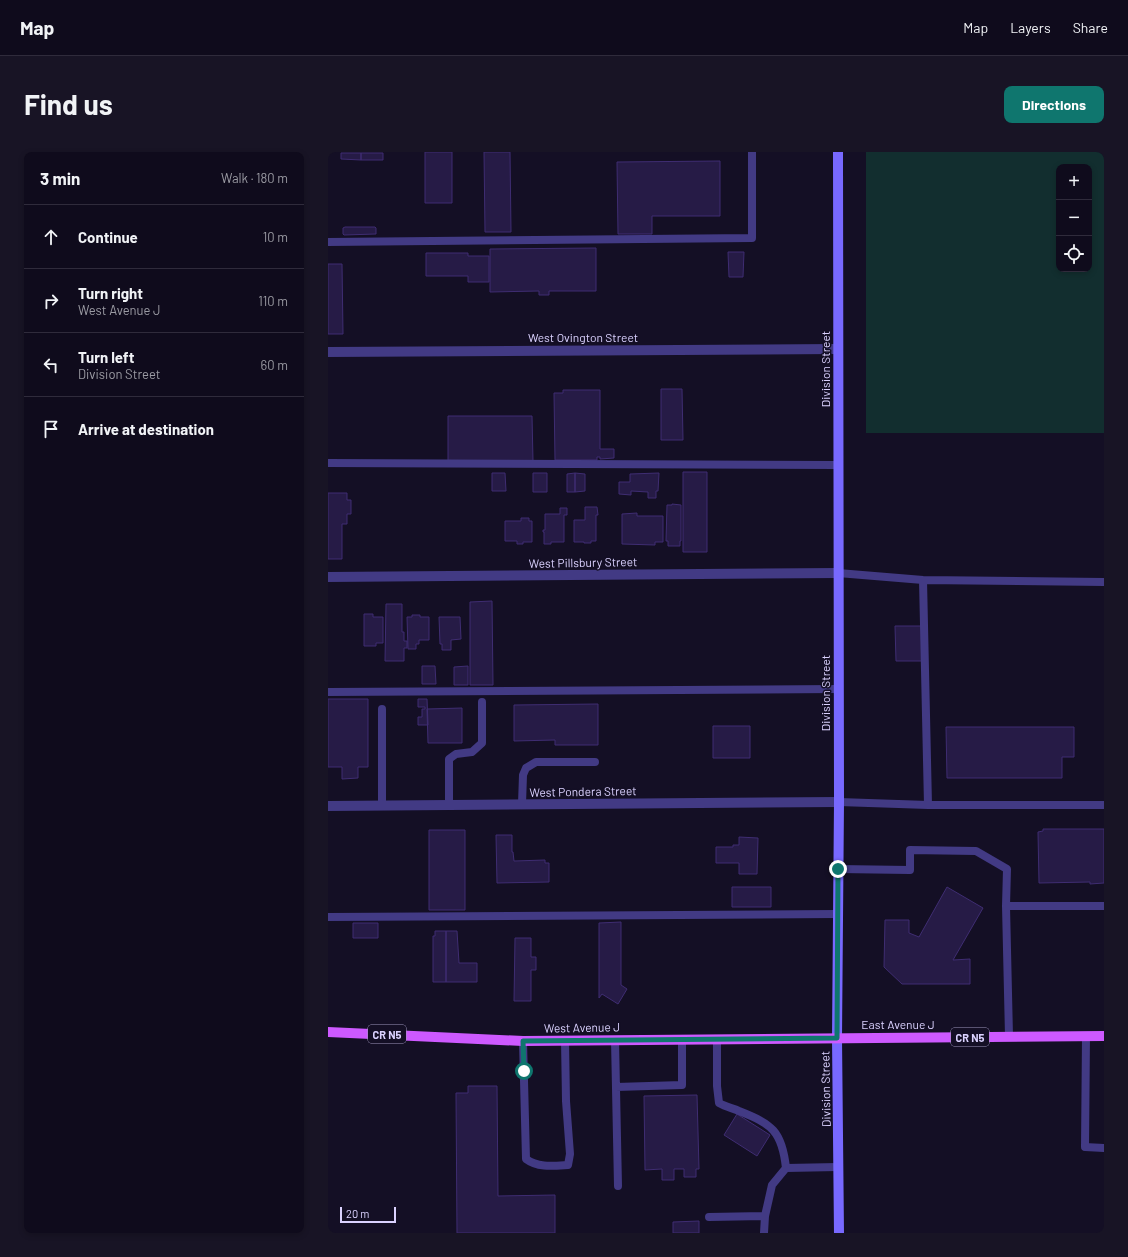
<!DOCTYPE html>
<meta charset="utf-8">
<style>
body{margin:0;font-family:Barlow,sans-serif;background:#181425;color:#f1f3f6}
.controls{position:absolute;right:12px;top:12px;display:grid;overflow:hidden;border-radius:8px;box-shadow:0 2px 6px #0003}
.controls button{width:36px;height:36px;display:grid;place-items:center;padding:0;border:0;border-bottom:1px solid #2f2b3b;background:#0f0b1c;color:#f1f3f6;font:20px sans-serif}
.scale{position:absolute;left:12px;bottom:10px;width:56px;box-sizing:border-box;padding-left:4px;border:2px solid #dbd2ff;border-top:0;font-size:11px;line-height:14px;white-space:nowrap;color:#dbd2ff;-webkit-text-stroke:3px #140f25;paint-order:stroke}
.stop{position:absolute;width:12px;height:12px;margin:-9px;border:3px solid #0f766e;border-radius:50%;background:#fff}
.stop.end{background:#0f766e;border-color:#fff;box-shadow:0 1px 4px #0008}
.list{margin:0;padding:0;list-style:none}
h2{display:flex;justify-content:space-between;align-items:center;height:52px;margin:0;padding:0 16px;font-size:17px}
h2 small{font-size:13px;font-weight:400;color:#9b9ba3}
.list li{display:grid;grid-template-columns:26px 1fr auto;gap:12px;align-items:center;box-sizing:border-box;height:64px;padding:0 16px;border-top:1px solid #2f2b3b}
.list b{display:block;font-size:15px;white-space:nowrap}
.list p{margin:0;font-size:13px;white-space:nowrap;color:#9b9ba3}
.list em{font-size:13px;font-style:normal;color:#9b9ba3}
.icon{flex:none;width:22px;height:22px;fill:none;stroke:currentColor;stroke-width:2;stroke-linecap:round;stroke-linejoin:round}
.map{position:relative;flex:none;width:776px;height:1081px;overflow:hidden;border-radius:8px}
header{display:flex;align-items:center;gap:24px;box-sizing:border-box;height:56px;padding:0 20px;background:#0f0b1c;border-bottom:1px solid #2f2b3b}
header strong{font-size:19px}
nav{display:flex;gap:22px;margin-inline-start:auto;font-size:14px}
.intro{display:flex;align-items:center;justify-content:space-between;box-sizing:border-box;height:96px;padding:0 24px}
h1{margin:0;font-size:28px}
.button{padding:10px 18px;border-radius:8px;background:#0f766e;color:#fff;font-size:14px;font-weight:700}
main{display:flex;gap:24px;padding:0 24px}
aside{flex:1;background:#0f0b1c;border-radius:8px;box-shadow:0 2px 6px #0003}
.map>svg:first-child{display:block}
.green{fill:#122e2f;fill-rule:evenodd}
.building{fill:#261b46;stroke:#3f2d72}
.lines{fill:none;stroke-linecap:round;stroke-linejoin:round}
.lane{stroke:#423a84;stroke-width:8}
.street{stroke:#423a84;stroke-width:10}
.secondary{stroke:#7869ff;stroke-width:10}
.primary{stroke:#cd59ff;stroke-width:10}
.route{stroke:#0f766e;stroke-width:5}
.labels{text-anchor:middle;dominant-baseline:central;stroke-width:3;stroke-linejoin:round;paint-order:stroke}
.shield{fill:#140f25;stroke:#9f98be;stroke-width:1}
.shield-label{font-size:11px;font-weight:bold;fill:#dbd2ff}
.street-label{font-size:12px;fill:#dbd2ff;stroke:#140f25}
</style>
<header>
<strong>Map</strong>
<nav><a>Map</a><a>Layers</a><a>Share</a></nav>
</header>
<div class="intro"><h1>Find us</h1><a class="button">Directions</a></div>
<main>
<aside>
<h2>3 min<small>Walk · 180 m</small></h2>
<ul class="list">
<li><svg class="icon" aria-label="ahead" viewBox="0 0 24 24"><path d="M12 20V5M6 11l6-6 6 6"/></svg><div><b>Continue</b></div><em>10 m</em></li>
<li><svg class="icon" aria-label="right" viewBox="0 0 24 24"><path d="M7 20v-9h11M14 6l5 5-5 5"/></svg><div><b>Turn right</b><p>West Avenue J</p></div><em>110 m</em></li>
<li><svg class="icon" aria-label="left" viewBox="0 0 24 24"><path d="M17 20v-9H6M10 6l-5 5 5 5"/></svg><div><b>Turn left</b><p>Division Street</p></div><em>60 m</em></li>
<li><svg class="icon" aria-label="arrive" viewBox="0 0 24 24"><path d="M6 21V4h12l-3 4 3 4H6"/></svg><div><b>Arrive at destination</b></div></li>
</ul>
</aside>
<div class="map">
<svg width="776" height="1081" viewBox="0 0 776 1081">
<rect width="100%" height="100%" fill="#140f25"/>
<path class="green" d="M538,0H776V281H538ZM731,15H761V117H731Z"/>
<path class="building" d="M97,0H124V51H97Z
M156,0H182L183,80H157Z
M13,1H33V8L13,7Z
M33,1H55V8H33Z
M392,9V64H324V82H290L289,10Z
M17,75H47L48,76V82L16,83L15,82V76Z
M268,96V139H221V143H211V139L162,140V97Z
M400,100H416L415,125H401Z
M98,101H140V104H161V130H140V124H98Z
M0,112H14L15,182H0Z
M333,237H354L355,288H333Z
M235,238H272V297H286V306L272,307V305H269V308H227L226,241H235Z
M120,264H204L205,309H120Z
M355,320H379V400H355Z
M164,321H177L178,339H164Z
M205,321H219V340H205Z
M247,321L257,322V339L247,340Z
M247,321V340H239V322Z
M331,321L330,339H328V346H320V340L303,339V343L291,342V330H302V322Z
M0,341H19V348H23V362H19V372H14V407H0Z
M344,352L353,353V389H352V394H340V389H338L339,353H344Z
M257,355H269L270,363H268V389H263V391H256V390H246V368H257Z
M232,356H239V363H236V390H223V392H216V380H215V378H217V362H232Z
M309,361V364H335V390H327V393L294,392V362Z
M193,366H201V369H204V390H195V392H189V389H177V369H193Z
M164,449L165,533H142V450Z
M58,452H74V480H76V489H79V496H76V509H57Z
M36,462H45V465H55V491H48V494H36Z
M84,463H92V465H101V488H91V492H88V497H80L79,465H84Z
M111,465H132L133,487L123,488V498H114V492H112Z
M567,474H594V509H568Z
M94,514H107L108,532H94Z
M140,514V533H126V515Z
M0,547H40V615H30V626L14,627V615H0Z
M90,547H99L100,573H90V565H94V557H97V555H90Z
M270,552V593H227V588L186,589V553Z
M134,556V591H100L99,557Z
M385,574H422V606H385Z
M618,575H746V605H734V626H619Z
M715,677H776V731L762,732V730L711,731L710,680L715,679Z
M101,678H137V758H101Z
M168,683H184V700H185L186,709L217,708V711H221V730L169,731Z
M411,685L430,686L429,722H411V711H388V695H405V693H411Z
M404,735H443V755H404Z
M619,735L655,756L625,808L642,807V832H574L556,815L557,768H581V781L591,785Z
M293,770V833L299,837L290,852L274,842L271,846V771Z
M25,771H50V786H25Z
M107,779H118V830H105V784H107Z
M118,779H129L131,811H149V830H118Z
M187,786H203V805H208V818H203V849H186Z
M140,934H169L170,1044L227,1043V1081H129L128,941H140Z
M369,943L371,1017H368V1025H356V1017H346V1028H334V1017L317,1018L316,944Z
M409,962L442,983L429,1004L396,983Z
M371,1069V1081H345V1070Z"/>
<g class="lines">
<path class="lane" d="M0,90L424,86V0
M0,311L510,313
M510,421L595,428L776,430
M595,428L600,653
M0,540L510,537
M54,557V654
M511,650L600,653H776
M194,652L195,623L198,616L208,610H267
M121,653V607L128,602L144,600L154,591V550
M510,717L582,718V698L648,699L679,717L678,754
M0,765L509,762
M681,884L678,754H776
M758,884L757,995L776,996
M389,887V934L391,951C398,955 404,956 411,959C444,972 454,979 458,1016L510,1015
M287,888L290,1034
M195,889L198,1007C210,1016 225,1014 240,1013L242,1002L238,949L237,888
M288,935L354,933V887
M381,1065L437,1064L444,1033L458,1016
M436,1081L437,1064"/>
<path class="street" d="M0,200L509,197
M0,425L510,421
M0,654L511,650"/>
<path class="secondary" d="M510,0L511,650L509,886L511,1081"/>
<path class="primary" d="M0,880L195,889L776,884"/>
</g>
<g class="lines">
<path class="route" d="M196,919L195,889L509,886L510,717"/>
</g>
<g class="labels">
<g class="shield">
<rect x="40" y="873" width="38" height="18" rx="3"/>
<rect x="623" y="876" width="38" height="18" rx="3"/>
</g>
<g class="shield-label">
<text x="59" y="882">CR N5</text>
<text x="642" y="885">CR N5</text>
</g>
<g class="street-label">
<text x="255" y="185">West Ovington Street</text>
<text transform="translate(497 217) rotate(-90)">Division Street</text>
<text transform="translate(255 410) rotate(-1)">West Pillsbury Street</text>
<text transform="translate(497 541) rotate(-90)">Division Street</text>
<text transform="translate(255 639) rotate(-1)">West Pondera Street</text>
<text x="570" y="872">East Avenue J</text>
<text transform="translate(254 875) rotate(-1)">West Avenue J</text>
<text transform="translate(497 937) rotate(-91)">Division Street</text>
</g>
</g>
</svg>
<div class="controls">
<button>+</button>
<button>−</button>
<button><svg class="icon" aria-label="locate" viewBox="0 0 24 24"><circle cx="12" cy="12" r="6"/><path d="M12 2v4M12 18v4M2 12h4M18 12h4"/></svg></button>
</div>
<div class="scale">20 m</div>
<div class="stop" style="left:196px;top:919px"></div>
<div class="stop end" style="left:510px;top:717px"></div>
</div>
</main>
